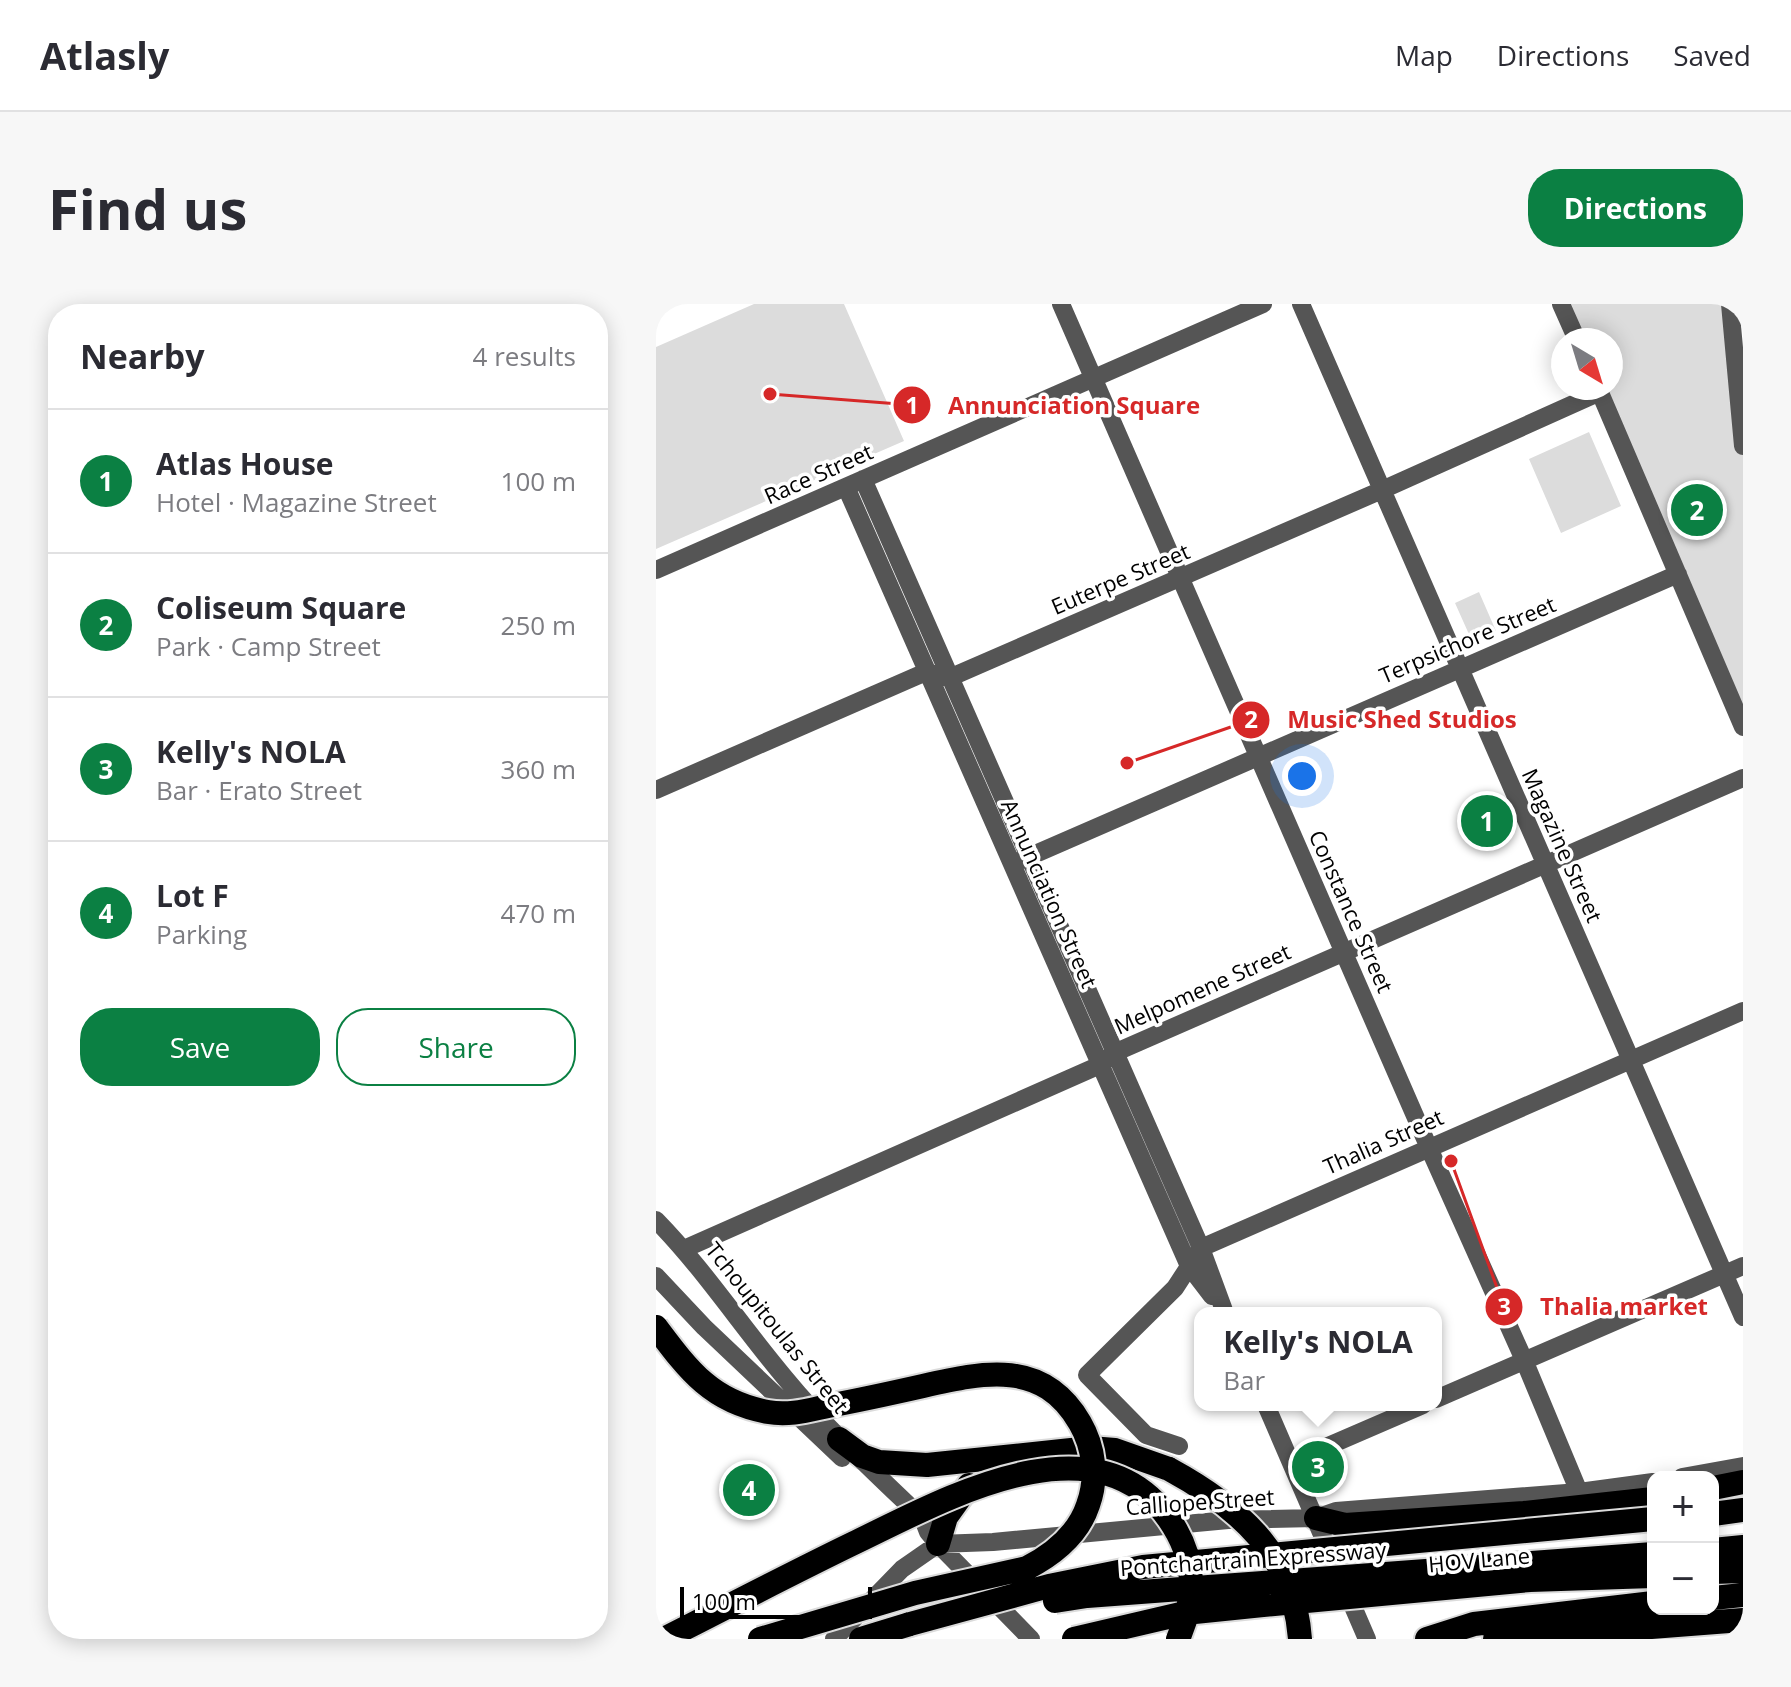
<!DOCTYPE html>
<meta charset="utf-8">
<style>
body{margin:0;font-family:"Open Sans",sans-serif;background:#f7f7f7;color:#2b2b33}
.controls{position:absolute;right:24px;bottom:24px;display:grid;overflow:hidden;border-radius:16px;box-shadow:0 4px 20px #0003}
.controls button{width:72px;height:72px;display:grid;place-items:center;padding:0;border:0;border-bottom:2px solid #e1e1e2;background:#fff;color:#2b2b33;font:40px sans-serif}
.compass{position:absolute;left:895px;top:24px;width:72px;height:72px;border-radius:50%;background:#fff;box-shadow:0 4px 20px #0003;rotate:142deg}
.scale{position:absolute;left:24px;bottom:20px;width:192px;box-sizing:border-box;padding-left:8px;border:4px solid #000;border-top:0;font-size:22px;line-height:28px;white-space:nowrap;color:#000;-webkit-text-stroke:6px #fff;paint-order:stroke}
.you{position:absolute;left:646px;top:472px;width:28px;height:28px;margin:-20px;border:6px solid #fff;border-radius:50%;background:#1a73e8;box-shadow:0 0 0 12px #1a73e833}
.badge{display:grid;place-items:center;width:52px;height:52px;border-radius:50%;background:#0b8043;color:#fff;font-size:26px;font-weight:700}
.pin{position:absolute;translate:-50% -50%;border:4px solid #fff;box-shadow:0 2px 8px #0006}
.popup{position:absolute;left:538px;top:1003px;width:248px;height:104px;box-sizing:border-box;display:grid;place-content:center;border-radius:16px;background:#fff;filter:drop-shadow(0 2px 6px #0005);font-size:26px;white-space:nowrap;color:#7c7c81}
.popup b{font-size:30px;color:#2b2b33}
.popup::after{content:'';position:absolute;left:50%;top:100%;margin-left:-16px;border:16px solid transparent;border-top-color:#fff}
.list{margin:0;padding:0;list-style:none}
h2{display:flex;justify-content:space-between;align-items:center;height:104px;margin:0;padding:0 32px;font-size:34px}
h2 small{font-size:26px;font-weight:400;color:#7c7c81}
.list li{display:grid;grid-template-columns:52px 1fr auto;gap:24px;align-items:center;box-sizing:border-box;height:144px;padding:0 32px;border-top:2px solid #e1e1e2}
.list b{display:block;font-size:30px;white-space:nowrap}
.list p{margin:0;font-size:26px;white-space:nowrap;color:#7c7c81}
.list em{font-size:26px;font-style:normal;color:#7c7c81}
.actions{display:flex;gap:16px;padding:24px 32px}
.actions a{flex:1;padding:18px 0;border:2px solid #0b8043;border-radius:32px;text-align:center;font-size:28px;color:#0b8043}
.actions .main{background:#0b8043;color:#fff}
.map{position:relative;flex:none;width:1087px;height:1335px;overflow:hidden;border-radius:32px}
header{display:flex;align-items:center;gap:48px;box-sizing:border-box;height:112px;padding:0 40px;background:#fff;border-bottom:2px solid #e1e1e2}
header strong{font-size:38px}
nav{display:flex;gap:44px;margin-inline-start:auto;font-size:28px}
.intro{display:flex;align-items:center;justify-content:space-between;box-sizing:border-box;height:192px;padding:0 48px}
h1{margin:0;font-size:56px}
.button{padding:20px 36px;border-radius:32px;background:#0b8043;color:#fff;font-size:28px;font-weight:700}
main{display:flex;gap:48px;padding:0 48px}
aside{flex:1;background:#fff;border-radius:32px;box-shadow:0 4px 20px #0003}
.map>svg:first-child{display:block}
.green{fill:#dcdcdc}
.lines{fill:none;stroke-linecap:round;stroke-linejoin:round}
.highway-casing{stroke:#dbdbdb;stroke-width:28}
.minor{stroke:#555;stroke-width:18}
.highway{stroke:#000;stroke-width:24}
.highway-bridge-casing{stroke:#dbdbdb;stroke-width:28;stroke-linecap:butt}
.highway-bridge{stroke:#000;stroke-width:24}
.labels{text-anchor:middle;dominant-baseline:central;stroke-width:7;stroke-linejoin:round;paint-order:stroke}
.street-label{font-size:22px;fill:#000;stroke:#fff}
.leader{fill:none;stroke:#d62828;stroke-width:3}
.callout-dot{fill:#d62828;stroke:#fff;stroke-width:3}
.mark-label{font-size:24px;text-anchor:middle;font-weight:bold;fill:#fff}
.callout-label{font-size:24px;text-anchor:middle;font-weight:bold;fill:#d62828;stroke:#fff;stroke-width:7;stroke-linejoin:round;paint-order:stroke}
</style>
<header>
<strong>Atlasly</strong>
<nav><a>Map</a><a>Directions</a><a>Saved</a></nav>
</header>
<div class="intro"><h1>Find us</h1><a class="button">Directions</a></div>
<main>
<aside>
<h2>Nearby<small>4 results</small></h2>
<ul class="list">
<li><span class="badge">1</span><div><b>Atlas House</b><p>Hotel · Magazine Street</p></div><em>100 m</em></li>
<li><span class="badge">2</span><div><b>Coliseum Square</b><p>Park · Camp Street</p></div><em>250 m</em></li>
<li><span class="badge">3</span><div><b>Kelly's NOLA</b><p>Bar · Erato Street</p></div><em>360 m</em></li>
<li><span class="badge">4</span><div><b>Lot F</b><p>Parking</p></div><em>470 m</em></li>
</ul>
<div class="actions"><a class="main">Save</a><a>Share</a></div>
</aside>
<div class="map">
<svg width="1087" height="1335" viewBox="0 0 1087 1335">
<rect width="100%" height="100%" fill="#fff"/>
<path class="green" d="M98,0H188L248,137L0,245V43Z
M905,0H1074L1087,142V423L942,84H955V36H921Z
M933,128L965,202L905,229L873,155Z
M823,288L840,327L816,337L799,299Z"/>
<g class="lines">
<defs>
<path id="highway" d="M183,1135L206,1152L223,1158L271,1161L434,1144L459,1146L513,1165
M1057,1184L1087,1178
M1057,1210L1087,1206
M660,1214L689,1221L868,1209L997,1195
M282,1240L290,1213L313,1181
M1057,1246L1087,1243
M1057,1268L1087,1267
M1057,1294L1087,1291
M205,1335L254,1320
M771,1335L818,1320L997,1299
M839,1335L1087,1316"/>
</defs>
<use href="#highway" class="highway-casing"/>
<path class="minor" d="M405,0L773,844L868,1056L923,1188
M645,0L1087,1013
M905,0L921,36
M1074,0L1087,142
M942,84L1087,423
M207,175L545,944L569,1009
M190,183L533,962L556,992
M0,266L607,0
M0,486L270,368L293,374L726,186L944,88
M361,558L1022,270
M0,916C48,965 85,1022 129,1074C171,1125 219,1169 267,1215L272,1228L282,1240L375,1335
M28,945L444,761L458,749L1087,474
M0,972L48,1023L186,1154
M780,1095L1087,962
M610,1101L711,1335
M523,1142L490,1131L431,1071L519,984L545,944L1087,707
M635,1158L767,1101
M1026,1173L1087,1162
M178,1335L246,1265L282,1240L337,1238L572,1216L660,1214L680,1207L923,1188L997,1178"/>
<use href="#highway" class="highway"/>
<defs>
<path id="highway-bridge" d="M0,1023C33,1067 56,1098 112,1108C133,1112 153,1106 172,1102C204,1096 236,1089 267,1082C328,1068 387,1055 424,1119C438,1143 442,1174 432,1201C422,1231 398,1250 371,1264L259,1289L104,1335
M513,1165C583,1203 638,1251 644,1335
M399,1297L431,1292L997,1250
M254,1320L393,1282L487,1263L997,1215
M8,1335C71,1303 134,1270 198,1239C284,1198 438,1108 513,1215C540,1254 541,1292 522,1335
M418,1335L529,1309L607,1301L874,1276L997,1272"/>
</defs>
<use href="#highway-bridge" class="highway-bridge-casing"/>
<use href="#highway-bridge" class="highway-bridge"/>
</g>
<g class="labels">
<g class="street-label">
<text transform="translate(162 169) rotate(-24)">Race Street</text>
<text transform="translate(464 274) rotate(-23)">Euterpe Street</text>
<text transform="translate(811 335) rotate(-23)">Terpsichore Street</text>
<text transform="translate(907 541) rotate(66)">Magazine Street</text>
<text transform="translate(394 589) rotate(66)">Annunciation Street</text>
<text transform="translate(696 607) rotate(66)">Constance Street</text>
<text transform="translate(546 684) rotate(-24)">Melpomene Street</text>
<text transform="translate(727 837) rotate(-24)">Thalia Street</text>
<text transform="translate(122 1023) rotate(51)">Tchoupitoulas Street</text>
<text transform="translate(544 1197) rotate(-4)">Calliope Street</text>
<text transform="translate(597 1254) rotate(-4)">Pontchartrain Expressway</text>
<text transform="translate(823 1255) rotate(-5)">HOV Lane</text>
</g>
</g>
<path class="leader" d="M114 90L256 101M471 459L595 416M795 857L848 1003"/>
<g class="callout-dot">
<circle cx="114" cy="90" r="8"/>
<circle cx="471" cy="459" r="8"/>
<circle cx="795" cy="857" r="8"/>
<circle cx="256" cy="101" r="20"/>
<circle cx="595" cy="416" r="20"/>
<circle cx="848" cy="1003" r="20"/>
</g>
<g class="mark-label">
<text x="256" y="110">1</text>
<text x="595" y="424">2</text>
<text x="848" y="1011">3</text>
</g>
<g class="callout-label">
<text x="418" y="110">Annunciation Square</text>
<text x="746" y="424">Music Shed Studios</text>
<text x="968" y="1011">Thalia market</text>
</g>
</svg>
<div class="controls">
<button>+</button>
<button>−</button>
</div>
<svg class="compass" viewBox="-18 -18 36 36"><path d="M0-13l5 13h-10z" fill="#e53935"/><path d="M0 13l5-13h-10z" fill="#7c7c81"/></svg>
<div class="scale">100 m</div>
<div class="you"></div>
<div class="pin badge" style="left:831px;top:517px">1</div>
<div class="pin badge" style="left:1041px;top:206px">2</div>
<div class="pin badge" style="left:662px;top:1163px">3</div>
<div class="popup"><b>Kelly's NOLA</b>Bar</div>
<div class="pin badge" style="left:93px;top:1186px">4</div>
</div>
</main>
